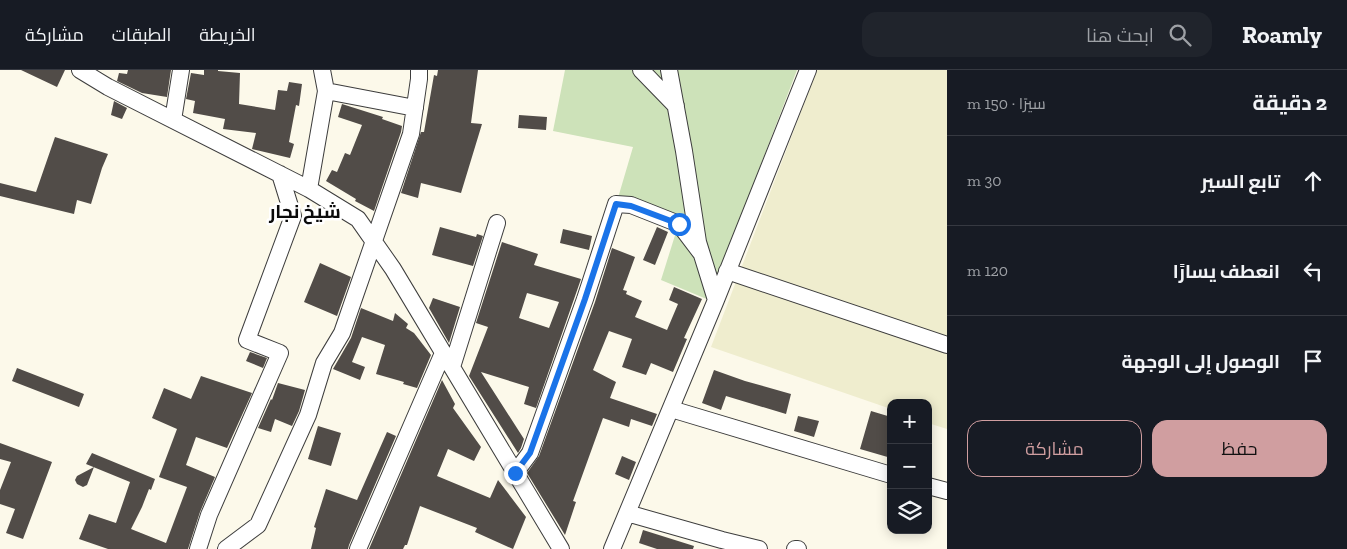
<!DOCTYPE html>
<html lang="ar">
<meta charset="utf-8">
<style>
body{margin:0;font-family:"Zilla Slab",Cairo,serif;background:#20242c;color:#f1f3f6;direction:rtl}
.controls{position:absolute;right:15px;bottom:15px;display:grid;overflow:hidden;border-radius:10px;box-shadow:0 2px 12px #0003}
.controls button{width:45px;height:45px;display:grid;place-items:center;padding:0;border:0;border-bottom:1px solid #363941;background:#171b24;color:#f1f3f6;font:25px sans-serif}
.stop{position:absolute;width:15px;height:15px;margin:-11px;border:4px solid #1a73e8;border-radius:50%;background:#fff}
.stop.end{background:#1a73e8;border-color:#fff;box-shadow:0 1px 5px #0008}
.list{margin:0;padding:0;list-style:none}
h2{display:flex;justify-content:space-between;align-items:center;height:65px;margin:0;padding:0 20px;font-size:21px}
h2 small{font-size:16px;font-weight:400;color:#9ea1a6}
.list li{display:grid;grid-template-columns:32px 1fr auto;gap:15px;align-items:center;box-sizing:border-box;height:90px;padding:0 20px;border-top:1px solid #363941}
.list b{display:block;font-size:19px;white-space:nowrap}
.list em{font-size:16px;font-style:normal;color:#9ea1a6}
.actions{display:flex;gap:10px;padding:15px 20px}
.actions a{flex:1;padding:11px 0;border:1px solid #d09ea0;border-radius:15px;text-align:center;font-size:18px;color:#d09ea0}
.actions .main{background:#d09ea0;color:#111}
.icon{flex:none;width:28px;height:28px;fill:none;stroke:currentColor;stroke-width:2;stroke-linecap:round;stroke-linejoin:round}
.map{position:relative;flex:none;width:947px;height:479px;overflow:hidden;direction:ltr}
header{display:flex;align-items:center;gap:30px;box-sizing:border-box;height:70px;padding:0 25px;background:#171b24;border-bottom:1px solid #363941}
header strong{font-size:24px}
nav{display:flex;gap:28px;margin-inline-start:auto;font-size:18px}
.search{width:350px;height:45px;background:#20242c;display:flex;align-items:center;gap:12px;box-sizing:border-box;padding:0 18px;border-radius:15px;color:#9ea1a6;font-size:19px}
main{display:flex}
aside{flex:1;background:#171b24}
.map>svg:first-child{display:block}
.farmland{fill:#efedce}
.green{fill:#cde2b9}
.building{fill:#514c48;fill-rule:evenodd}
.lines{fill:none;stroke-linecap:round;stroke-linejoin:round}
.street-casing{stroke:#3d3d3d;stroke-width:18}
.street{stroke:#fff;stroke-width:16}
.route{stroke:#1a73e8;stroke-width:6}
.labels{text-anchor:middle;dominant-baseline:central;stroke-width:5;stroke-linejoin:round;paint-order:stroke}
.quarter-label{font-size:19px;font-weight:bold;fill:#0a0a0a;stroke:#fff}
</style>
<header>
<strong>Roamly</strong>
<div class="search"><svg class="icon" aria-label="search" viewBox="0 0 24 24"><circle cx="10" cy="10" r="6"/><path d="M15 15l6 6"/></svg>ابحث هنا</div>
<nav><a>الخريطة</a><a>الطبقات</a><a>مشاركة</a></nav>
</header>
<main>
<aside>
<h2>2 دقيقة<small>سيرًا · 150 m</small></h2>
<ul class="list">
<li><svg class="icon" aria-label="ahead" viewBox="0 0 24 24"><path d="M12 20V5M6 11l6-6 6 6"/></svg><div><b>تابع السير</b></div><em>30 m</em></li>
<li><svg class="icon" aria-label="left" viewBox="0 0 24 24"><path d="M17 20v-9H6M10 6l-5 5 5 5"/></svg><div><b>انعطف يسارًا</b></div><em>120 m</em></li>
<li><svg class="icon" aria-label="arrive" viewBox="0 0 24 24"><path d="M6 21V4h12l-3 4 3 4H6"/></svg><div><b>الوصول إلى الوجهة</b></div></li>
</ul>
<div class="actions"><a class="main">حفظ</a><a>مشاركة</a></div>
</aside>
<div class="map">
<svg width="947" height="479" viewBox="0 0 947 479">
<rect width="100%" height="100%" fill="#fcf9ea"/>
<path class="farmland" d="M817,0H947V359L928,353V333H891V339L711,277Z"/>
<path class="green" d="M565,0H797L709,230L661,210L677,159L615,138L633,77L553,61Z"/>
<path class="building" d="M21,0H65L57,17Z
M128,0H171L167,27L142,23L117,11L119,3L127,4Z
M204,0H218V1L240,3L239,34L275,40L278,20L287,21L289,12L302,14L299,36L296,35L289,72L294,74L290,88L252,79L256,63L223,59L225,49L193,43L195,31L186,29L191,3L204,5Z
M438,0H478L471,53L482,54L461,123L421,113L418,128L401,123L421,62H424L434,5L437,6Z
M114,31L127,38L122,49L111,45Z
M342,34L383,47L382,49L402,56L401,62L374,141L355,131L356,129L326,111L332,100L337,102L345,83L350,85L362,55L338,47Z
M519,45L547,47L546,60L518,58Z
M55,67L108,84L102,98L91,134L77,130L74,144L0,126V113L36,122Z
M440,157L476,167L477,164L483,166L473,196L432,185Z
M657,157L668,162L655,195L643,190Z
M563,159L592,166L589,180L560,173Z
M502,172L538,184L534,195L581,209L536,338L524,334L529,317L481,302L524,369L521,378L518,383L469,306L488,257L476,253ZM527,223L559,232L549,258L519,248Z
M612,178L635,187L623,220L627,221L626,224L642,231L635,247L667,260L678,234L669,230L674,217L702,229L684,268L687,269L673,302L651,293L646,305L622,297L632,269L609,261L593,300L616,312L610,328L657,344L652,356L631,349L629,357L603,348L573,431L576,432L565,465L527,403L539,386L595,232Z
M320,193L351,207L337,246L304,232Z
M433,228L460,237L449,273L429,238Z
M361,238L393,251L395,243L408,254L406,258L414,263L431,285L417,318L403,314L404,312L376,304L385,275L362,267L352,292L365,297L360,310L333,299L351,268Z
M250,282L267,288L263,298L246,291Z
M17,298L84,324L79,337L12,311Z
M714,300L745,311L791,324L786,344L726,326L721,340L702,333Z
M201,306L252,323L227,378L196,367L186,395L215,407L200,442L188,479H108L79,469L89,444L116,453L130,412L86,394L92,383L155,409L151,420L149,419L142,437L131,459L166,473L187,417L159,407L177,359L152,348L164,318L191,329Z
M442,310L455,334L453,338L481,377L474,391L448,379L437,406L490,428L498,410L526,447L513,479L475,462L477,458L420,436L407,475H405L403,479H369Z
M278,313L305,320L299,341L292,356L275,349L271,362L258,358L271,329L272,330Z
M871,341L891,347V388L860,379Z
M798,346L819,351L814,367L794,361Z
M318,356L341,363L331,396L308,389Z
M387,362L396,366L349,475L348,479H311L316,458L314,457L326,419L357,430Z
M0,373L52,392L23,469L6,463L15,439L0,434V420L11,392L0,389Z
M622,386L636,392L629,410L615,404Z
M94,397L87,415L83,417L77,414L75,410L77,406Z
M643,460L694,476L693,479H657L639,473Z"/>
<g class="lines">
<defs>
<path id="street" d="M80,0L108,17L309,119L358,149L393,199L561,479
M641,0L676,36
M669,0L684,81L698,172L716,230
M326,21L415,38
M173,50L181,0
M309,119L326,21L322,0
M727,201L947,275
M452,297L497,153
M671,339L891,405
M515,403L530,383L585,229L616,134L631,135L679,154L701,183
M928,416L947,421
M627,443L722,470L759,479
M198,479L209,445L280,283L247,270L293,146L280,104
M226,479L258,455L308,345L324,293L342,263L411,64L419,9V0
M358,479L443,283
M612,479L716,230L808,0
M795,479H798"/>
</defs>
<use href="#street" class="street-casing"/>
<use href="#street" class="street"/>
</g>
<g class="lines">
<path class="route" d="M515,403L530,383L585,229L616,134L631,136L679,154"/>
</g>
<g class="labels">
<g class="quarter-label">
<text x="305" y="141">شيخ نجار</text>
</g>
</g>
</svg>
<div class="controls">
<button>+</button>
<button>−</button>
<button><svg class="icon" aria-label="layers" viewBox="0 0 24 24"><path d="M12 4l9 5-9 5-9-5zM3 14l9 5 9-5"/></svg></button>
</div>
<div class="stop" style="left:679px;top:154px"></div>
<div class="stop end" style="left:515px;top:403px"></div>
</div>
</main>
